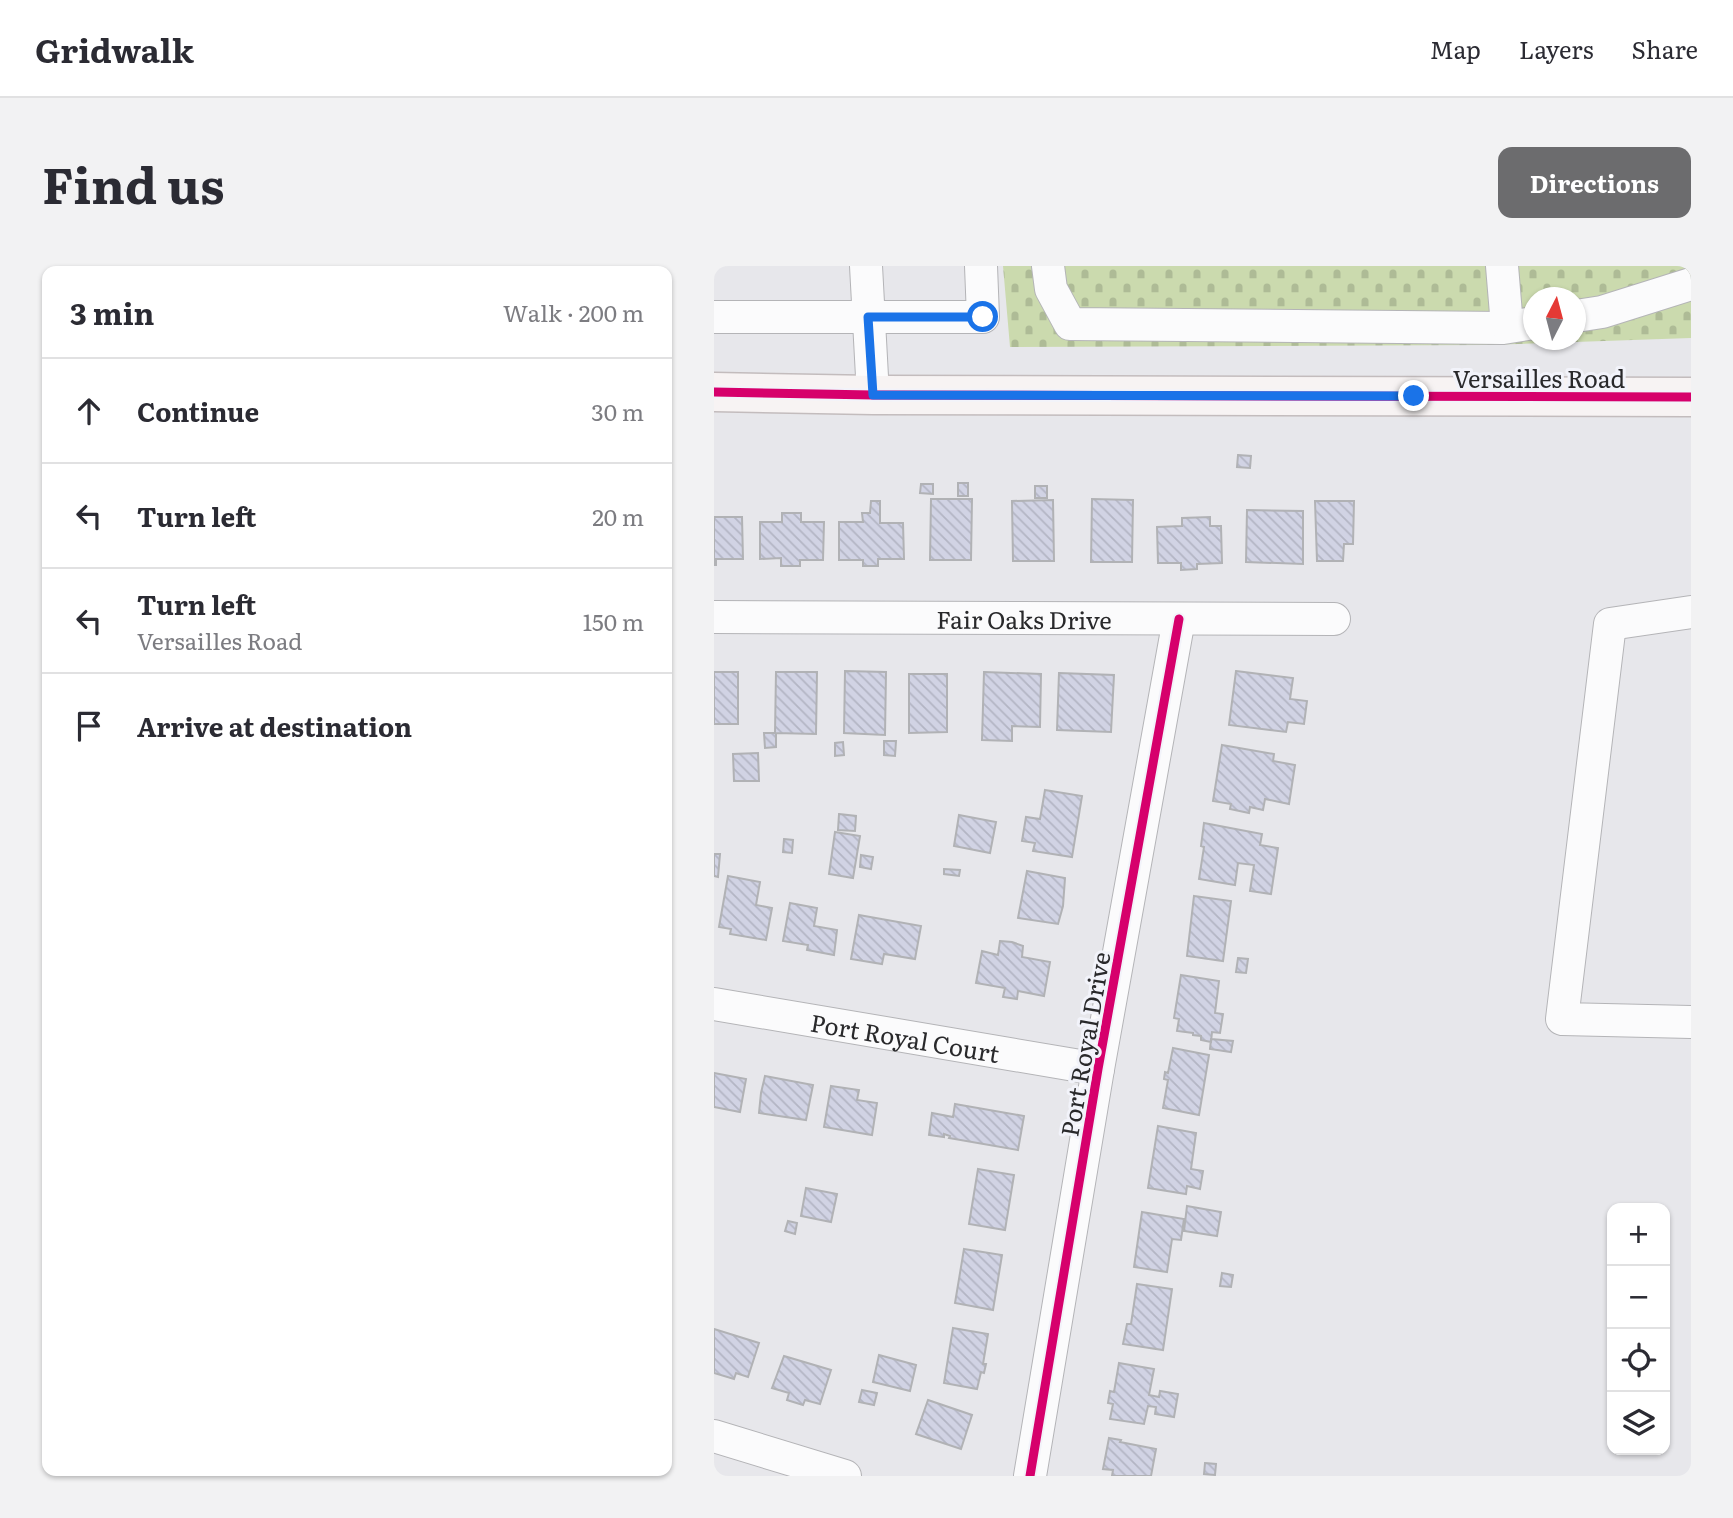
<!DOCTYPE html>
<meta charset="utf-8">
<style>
body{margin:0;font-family:Literata,serif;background:#f2f2f3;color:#2b2b33}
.controls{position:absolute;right:21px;bottom:21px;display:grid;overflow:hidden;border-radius:14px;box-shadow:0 2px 5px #0004}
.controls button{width:63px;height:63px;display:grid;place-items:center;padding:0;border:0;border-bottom:2px solid #e1e1e2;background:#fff;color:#2b2b33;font:35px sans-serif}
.compass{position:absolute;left:809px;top:21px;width:63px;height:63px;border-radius:50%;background:#fff;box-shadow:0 2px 5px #0004;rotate:6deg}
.stop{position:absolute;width:21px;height:21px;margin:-16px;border:5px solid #1a73e8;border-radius:50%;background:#fff}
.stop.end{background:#1a73e8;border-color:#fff;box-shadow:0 2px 7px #0008}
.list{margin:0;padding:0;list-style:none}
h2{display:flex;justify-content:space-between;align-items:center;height:91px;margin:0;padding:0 28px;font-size:30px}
h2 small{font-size:23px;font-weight:400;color:#7c7c81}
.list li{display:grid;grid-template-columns:46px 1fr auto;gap:21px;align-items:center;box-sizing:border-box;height:105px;padding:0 28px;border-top:2px solid #e1e1e2}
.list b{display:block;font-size:26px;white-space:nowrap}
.list p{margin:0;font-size:23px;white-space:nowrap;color:#7c7c81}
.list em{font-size:23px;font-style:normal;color:#7c7c81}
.icon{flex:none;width:38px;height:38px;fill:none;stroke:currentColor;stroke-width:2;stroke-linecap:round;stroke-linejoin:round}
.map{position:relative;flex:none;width:977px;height:1210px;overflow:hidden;border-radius:14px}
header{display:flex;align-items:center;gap:42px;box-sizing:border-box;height:98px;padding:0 35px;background:#fff;border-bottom:2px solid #e1e1e2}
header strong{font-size:33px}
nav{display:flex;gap:38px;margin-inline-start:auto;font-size:24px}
.intro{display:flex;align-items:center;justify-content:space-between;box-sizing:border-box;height:168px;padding:0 42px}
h1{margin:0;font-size:49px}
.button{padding:18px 32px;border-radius:14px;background:#6c6c6e;color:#fff;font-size:24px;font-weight:700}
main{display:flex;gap:42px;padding:0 42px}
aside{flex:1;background:#fff;border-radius:14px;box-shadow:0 2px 5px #0004}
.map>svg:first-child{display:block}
.cemetery{fill:url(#cemetery-stones);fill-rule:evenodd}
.building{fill:url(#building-back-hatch);stroke:#b1b2b5;stroke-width:2}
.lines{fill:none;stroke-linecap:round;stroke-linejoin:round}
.minor-casing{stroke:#b4b4b7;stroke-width:34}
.major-casing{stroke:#c3bcbd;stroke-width:41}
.minor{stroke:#fbfbfc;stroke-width:32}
.major{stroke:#f7f3f3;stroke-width:38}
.cycleway-casing{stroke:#f2f3fa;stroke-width:13}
.cycleway{stroke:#d6006c;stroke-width:9}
.route{stroke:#1a73e8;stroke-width:9}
.labels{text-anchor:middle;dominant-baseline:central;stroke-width:6;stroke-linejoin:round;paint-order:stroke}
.street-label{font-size:24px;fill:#29292b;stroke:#f2f3fa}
</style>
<header>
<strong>Gridwalk</strong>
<nav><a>Map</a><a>Layers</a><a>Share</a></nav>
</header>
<div class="intro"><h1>Find us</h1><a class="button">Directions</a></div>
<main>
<aside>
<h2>3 min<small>Walk · 200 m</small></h2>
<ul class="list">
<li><svg class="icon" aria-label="ahead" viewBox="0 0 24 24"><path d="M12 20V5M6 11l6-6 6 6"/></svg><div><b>Continue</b></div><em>30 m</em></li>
<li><svg class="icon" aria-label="left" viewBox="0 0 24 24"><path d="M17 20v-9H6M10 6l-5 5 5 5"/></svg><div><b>Turn left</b></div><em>20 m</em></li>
<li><svg class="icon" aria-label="left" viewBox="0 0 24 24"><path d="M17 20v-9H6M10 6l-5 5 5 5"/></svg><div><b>Turn left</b><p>Versailles Road</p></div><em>150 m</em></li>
<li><svg class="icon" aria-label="arrive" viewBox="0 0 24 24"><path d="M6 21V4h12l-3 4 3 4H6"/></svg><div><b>Arrive at destination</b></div></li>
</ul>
</aside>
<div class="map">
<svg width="977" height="1210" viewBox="0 0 977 1210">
<defs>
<pattern id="cemetery-stones" width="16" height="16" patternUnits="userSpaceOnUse" patternTransform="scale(1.75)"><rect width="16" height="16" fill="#cbdaae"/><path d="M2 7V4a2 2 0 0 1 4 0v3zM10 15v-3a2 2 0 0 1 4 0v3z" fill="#aebb96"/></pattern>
<pattern id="building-back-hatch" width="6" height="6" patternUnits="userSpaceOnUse" patternTransform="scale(1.75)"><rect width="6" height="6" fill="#d1d3e4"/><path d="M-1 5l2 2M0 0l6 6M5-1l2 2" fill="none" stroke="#b3b5c4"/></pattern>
</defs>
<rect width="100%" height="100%" fill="#e7e7eb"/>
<path class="cemetery" d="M289,0H977V72L773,79L296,81ZM820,32H862V74H820Z"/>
<path class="building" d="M524,189L537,190L536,202L523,201Z
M244,217H254V230H244Z
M207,218H219V228L206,227Z
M321,220H333V232H321Z
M217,233H258L257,294H216Z
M378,233L419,234L418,296H377Z
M339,234L340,295H299L298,235Z
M157,235H166V257H189L190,293H164V300H149V294H125V256H149L148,247H156Z
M601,235H640L639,278H630L629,295H603Z
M533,244L589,245V298L532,296Z
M68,247H87V256H110L109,294H86V300H67V292L46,293V256H68Z
M0,251H28L29,293H2V299H0Z
M496,251V260H507L508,297L483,298V303L467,304V297H444L443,261L468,260V252Z
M131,405L172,406L171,469L130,467Z
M522,405L579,412L576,433L593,435L590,458L574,456L572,466L515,459Z
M0,406H24V458H0Z
M62,406H103L102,468L62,467V481L51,482L50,467H61Z
M270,406L327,408L326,461L298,460V475L268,474Z
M345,407L400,409L397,466L343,464Z
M195,408H233V466L195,467Z
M170,475H182L181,490L170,489Z
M129,476L130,489L121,490V477Z
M508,479L560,488L559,495L581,499L575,538L551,533L549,544L536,541L535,547L516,543L517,538L499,535Z
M44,487L45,515H20L19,488Z
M331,524L368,530L358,591L319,585L321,577L308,575L312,551L326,553Z
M125,548L142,550L141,565L124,564Z
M245,549L282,556L276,587L240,580Z
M490,557L548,568L546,579L564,582L557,628L536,625L540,599L524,597L521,619L485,613L490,581L487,580Z
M121,566L146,570L139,612L115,608Z
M70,573L79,574L78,587L69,586Z
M0,588H6L4,611L0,610Z
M147,589L159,591L157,603L146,601Z
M230,603L246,604L245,610L230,608Z
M313,605L351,612L349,640L344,658L304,652Z
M14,610L46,616L42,639L58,642L52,674L16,668L17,663L5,661Z
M480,630L517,635L509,695L473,690Z
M76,637L103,642L100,660L123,664L120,689L93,684L94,679L69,675Z
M145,649L207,660L201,693L170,688L168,698L137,693Z
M286,675L298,676L309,680L308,691L336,696L330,730L304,725L303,733L289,731L291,722L262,717L268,685L284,689Z
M524,692L534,693L532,707L522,706Z
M467,709L505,715L501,747L509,748L506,767L498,766L497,776L487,774V770L479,769V767L463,765L465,753L460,752Z
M497,773L519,775L517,786L496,783Z
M459,782L495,789L485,849L449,842L454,814L450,813L451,806L454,807Z
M0,807L32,813L26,846L0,841Z
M51,810L99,819L92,854L45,847L47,827Z
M117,820L145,824L143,834L163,837L158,869L110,861Z
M241,838L310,850L304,884L235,872L236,870L230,868V871L215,869L218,847L239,851Z
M444,860L482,867L477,903L489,905L486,923L473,920L472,928L434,922Z
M264,903L300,909L291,964L255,958Z
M92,922L123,928L117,956L87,950Z
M473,940L507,946L503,970L470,965Z
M428,946L470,953L467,974L458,973L453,1006L420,1001Z
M74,955L83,957L81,968L71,965Z
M250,983L288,989L279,1044L241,1037Z
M508,1007L519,1009L517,1021L506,1020Z
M423,1018L458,1023L449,1084L409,1078L413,1058H417Z
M239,1062L274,1068L269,1098H272L270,1107L267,1106L263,1123L230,1117Z
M0,1063L45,1077L34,1111L22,1107L20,1113L0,1107Z
M165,1089L202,1099L196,1125L159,1116Z
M70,1090L117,1104L106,1138L91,1134L89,1139L73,1134L75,1127L58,1122Z
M405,1097L440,1103L435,1129L445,1131L446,1125L464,1128L460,1151L441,1148L442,1141L434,1140L430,1158L396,1153L399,1138L394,1137L396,1125L400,1126Z
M148,1124L163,1127L160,1139L145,1136Z
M214,1134L258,1149L247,1183L202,1168Z
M395,1172L407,1174L406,1176L442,1183L437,1210H398L399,1204L389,1203Z
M491,1197L502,1198L501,1209L490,1208Z"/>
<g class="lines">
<defs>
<g id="minor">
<path d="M152,0L159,129"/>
<path d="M334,0L337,23L356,58L789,62L820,57"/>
<path d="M788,0L793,60"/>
<path d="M862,50L888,46L977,18"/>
<path d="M0,51H269L267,0"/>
<path d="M977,346L896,358L848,753L977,756"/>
<path id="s1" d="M0,351L620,353"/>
<path id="s2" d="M0,738L384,803"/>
<path d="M0,1170L131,1210"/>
<path d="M316,1210L384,803L465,353"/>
</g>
<path id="major" d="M0,126L159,129L977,131"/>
</defs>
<use href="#minor" class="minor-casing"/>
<use href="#major" class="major-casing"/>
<use href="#minor" class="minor"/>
<use href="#major" class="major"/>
<defs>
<path id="cycleway" d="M0,126L159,129L977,131
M316,1210L384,803L465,353"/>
</defs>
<use href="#cycleway" class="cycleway-casing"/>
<use href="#cycleway" class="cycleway"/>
</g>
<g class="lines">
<path class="route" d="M269,51H154L159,129L700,130"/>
</g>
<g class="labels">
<g class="street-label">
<text x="825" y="111">Versailles Road</text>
<text stroke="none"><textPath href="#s1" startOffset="310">Fair Oaks Drive</textPath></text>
<text stroke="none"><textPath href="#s2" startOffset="194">Port Royal Court</textPath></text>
<text transform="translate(370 778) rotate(-80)">Port Royal Drive</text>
</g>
</g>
</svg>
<div class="controls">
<button>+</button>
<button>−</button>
<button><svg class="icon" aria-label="locate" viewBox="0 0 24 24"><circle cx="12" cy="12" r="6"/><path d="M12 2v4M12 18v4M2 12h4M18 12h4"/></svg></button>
<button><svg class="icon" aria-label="layers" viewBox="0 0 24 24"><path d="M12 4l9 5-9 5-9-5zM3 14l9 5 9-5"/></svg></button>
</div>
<svg class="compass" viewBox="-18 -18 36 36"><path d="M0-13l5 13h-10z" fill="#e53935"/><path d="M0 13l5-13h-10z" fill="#7c7c81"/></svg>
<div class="stop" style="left:269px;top:51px"></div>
<div class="stop end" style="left:700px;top:130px"></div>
</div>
</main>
